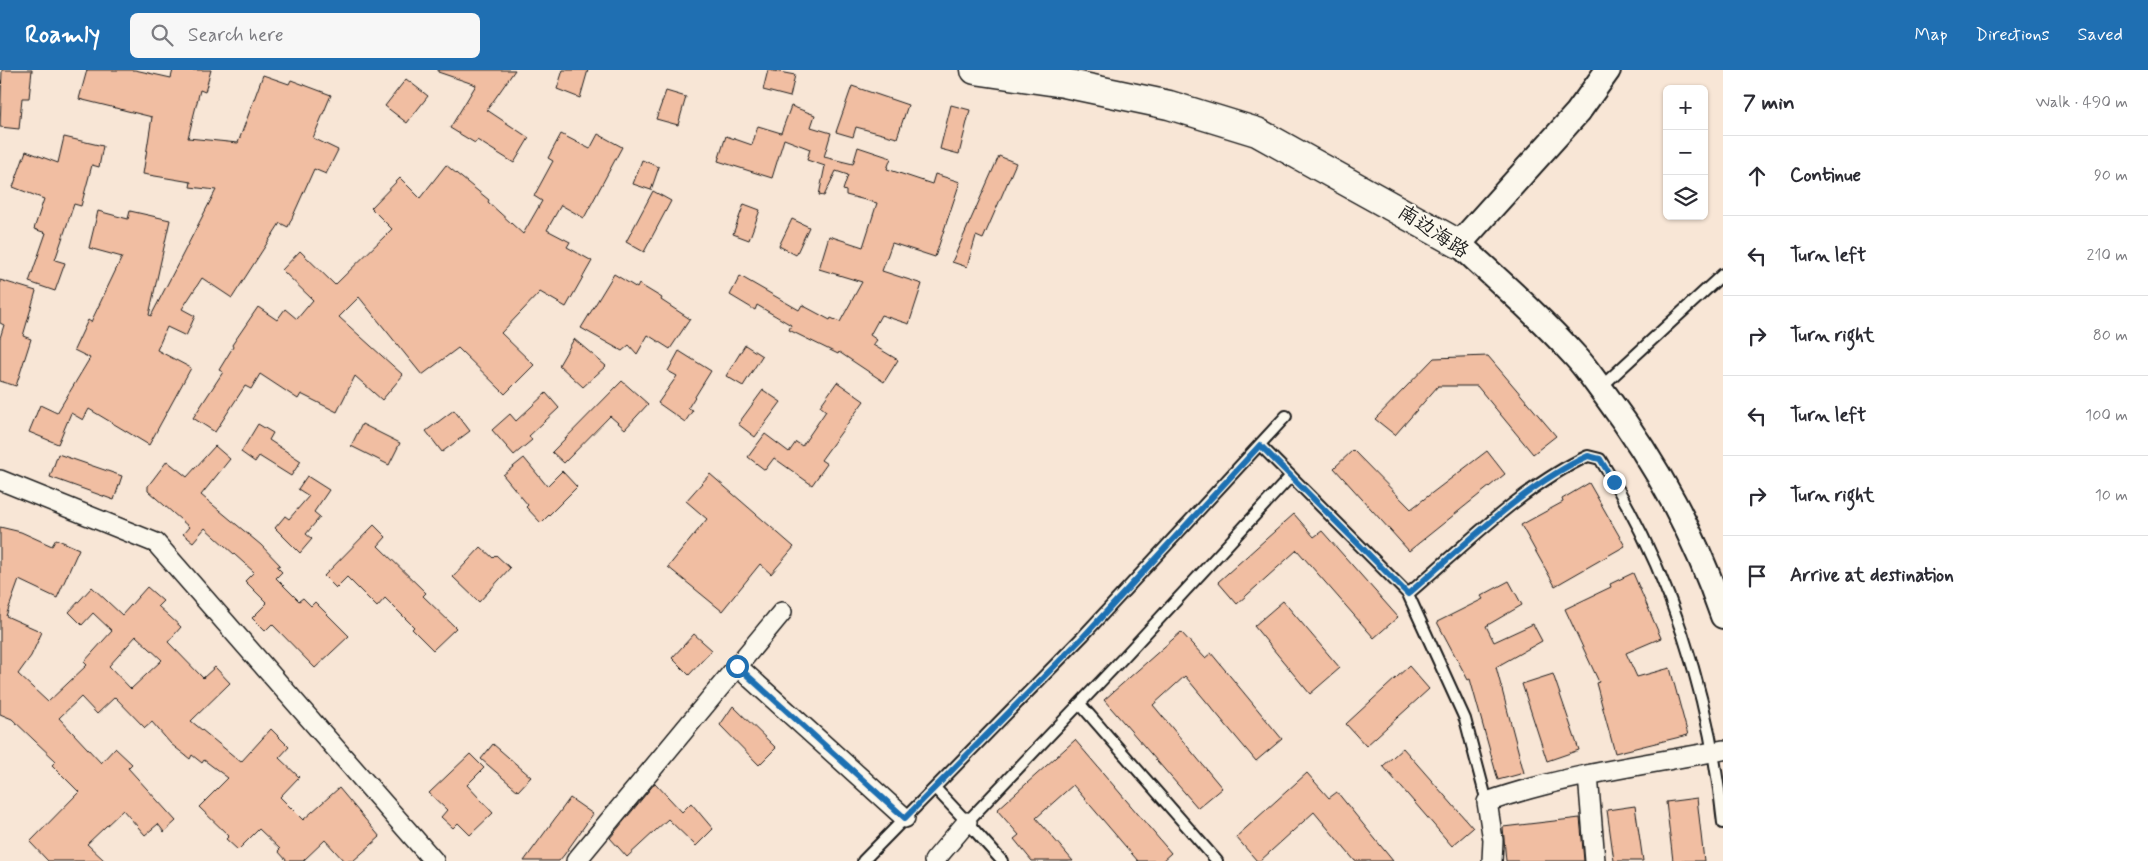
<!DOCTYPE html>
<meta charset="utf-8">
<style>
body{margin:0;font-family:Mynerve,"LXGW WenKai TC",sans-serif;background:#f7f7f7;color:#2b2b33}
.controls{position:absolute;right:15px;top:15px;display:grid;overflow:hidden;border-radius:8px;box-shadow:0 1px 4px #0004}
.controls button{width:45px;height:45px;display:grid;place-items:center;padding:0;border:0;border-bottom:1px solid #e1e1e2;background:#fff;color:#2b2b33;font:25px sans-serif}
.stop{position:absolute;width:15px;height:15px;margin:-11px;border:4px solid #1f6fb2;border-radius:50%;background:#fff}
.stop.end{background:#1f6fb2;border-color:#fff;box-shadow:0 1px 5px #0008}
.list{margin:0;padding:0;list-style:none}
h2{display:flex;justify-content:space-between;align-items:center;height:65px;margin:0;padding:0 20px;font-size:21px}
h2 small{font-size:16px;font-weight:400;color:#7c7c81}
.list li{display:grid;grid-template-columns:32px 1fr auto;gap:15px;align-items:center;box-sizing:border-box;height:80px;padding:0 20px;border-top:1px solid #e1e1e2}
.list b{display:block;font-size:19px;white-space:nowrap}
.list em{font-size:16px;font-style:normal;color:#7c7c81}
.icon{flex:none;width:28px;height:28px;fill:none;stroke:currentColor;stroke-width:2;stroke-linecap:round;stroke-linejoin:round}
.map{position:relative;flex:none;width:1723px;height:791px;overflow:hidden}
header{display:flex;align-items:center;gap:30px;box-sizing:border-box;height:70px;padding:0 25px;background:#1f6fb2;color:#fff}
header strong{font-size:24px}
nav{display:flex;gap:28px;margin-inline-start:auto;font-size:18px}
.search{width:350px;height:45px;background:#f7f7f7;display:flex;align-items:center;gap:12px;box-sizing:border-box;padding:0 18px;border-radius:8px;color:#7c7c81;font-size:19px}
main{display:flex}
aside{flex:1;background:#fff}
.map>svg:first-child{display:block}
.building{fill:#f1bea2;stroke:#1c1c1c;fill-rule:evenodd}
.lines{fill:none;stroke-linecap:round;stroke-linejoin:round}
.service-casing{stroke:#1c1c1c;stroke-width:14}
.minor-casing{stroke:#1c1c1c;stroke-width:22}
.tertiary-casing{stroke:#1c1c1c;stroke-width:28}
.secondary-casing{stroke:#1c1c1c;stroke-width:31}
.service{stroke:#fbf7ec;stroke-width:10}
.minor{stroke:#fbf7ec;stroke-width:19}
.tertiary{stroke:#fbf7ec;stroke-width:24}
.secondary{stroke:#fbf7ec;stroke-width:28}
.route{stroke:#1f6fb2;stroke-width:6}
.labels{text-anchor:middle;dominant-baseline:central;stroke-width:4.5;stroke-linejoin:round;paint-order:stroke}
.street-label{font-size:20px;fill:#1c1c1c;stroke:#fbf7ec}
</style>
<header>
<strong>Roamly</strong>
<div class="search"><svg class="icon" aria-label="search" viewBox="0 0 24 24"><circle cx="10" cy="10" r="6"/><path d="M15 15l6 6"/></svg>Search here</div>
<nav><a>Map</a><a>Directions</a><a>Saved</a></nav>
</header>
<main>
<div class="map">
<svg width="1723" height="791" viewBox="0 0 1723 791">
<rect width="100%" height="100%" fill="#f8e6d6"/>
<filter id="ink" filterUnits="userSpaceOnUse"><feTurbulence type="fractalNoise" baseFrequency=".02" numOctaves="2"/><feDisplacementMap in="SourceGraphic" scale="10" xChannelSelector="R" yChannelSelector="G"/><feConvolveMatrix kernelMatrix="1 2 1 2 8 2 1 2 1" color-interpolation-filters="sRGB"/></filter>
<g filter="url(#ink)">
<path class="building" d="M2,0H32L29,28H22L19,59L0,57Z
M87,0H135L171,8L173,0H211L205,22L200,20L188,68L238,73L263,5L289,14L291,10L331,25L313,68L338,80L326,104L314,99L288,157L280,153L232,228L202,208L182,239L195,246L186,266L167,257L157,280L191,298L149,375L89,339L83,350L71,343L58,374L29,362L40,335L57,343L90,288L74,280L88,250L91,252L122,187L89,178L98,141L128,149L130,141L170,150L149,245L151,246L216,120L190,117L191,112L143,104L152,47L79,29Z
M438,0H515L487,40L529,68L514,93L477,70L475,73L450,58L476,15L438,2Z
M563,0H588L580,28L557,19Z
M768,0L795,5L790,27L763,20Z
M406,9L428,26L407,53L385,36Z
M852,16L908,35L897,68L856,57L853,67L836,62Z
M666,21L686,27L678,55L656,49Z
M951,35L970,40L959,84L940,79Z
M791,36L815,45L811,57L831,63L824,87L853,94L858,77L891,88L887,99L932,114L935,104L960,112L935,187L892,173L882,201L922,214L909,254L881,245L870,265L877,270L873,275L898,290L884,312L839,282L838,284L789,260L791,255L757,235L755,240L730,225L740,206L799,240L802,235L830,250L831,248L840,252L862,212L819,199L829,166L863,177L877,133L846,125V121L843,120L848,105L836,101L824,126L819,125L825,96L807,90L810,79L784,69L772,108L718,91L726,66L752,75L758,56L781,63Z
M561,64L590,79L598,64L622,77L584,148L561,135L547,160L570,172L567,177L592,191L566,237L540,222L501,263L534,295L505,324L458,278L422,305L359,227L339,247L403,305L382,330L355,306L337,342L301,324L298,329L260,304L251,319L245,316L215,362L193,348L223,302L219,300L233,277L232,275L258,237L277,250L285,239L297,249L313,230L282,200L300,181L335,215L392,159L371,138L400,108L420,128L446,95L489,130L488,132L523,164L542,131L534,126L553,91L548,88Z
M64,67L103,76L99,97L92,95L81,136L74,134L55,190L65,193L55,221L29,212L46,163L34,159L44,129L13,117L26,81L58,93Z
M999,86L1016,93L983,169L976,166L967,197L952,192Z
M642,90L659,97L651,120L633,114Z
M653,121L671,131L644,182L626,172Z
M744,134L760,140L749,170L733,164Z
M792,149L809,157L796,185L779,176Z
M614,204L637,218L639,214L662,228L661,230L690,249L670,279L648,265L637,284L629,275L622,281L581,258Z
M0,210L36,221L23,266L31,269L16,316L0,311V268L4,255L0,253Z
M574,269L606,296L583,317L559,295Z
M745,275L762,286L743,316L726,306Z
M679,281L711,301L688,338L693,340L685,352L658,333L677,306L668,301Z
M1488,286L1556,366L1533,384L1477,316H1438L1395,365L1375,349L1434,288Z
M622,311L648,334L625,359L610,346L564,393L552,382Z
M837,312L864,331L821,390L827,394L812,415L774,388L765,400L748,387L765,364L789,382L796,372L802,376L826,341L820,336Z
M763,320L781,332L755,367L738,354Z
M546,323L559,338L529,366L532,370L514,385L492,360L510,344L516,351Z
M454,340L470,361L442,382L426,361Z
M258,354L273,363L269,370L301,391L291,406L259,386L255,392L241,382Z
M362,354L400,373L389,395L351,376Z
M215,376L230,389L201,425L261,475L280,495L277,497L282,502L276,508L299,531L303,528L311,536L315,532L349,566L315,598L272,554L265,561L252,548L267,533L245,511L254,502L205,458L193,472L183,464L189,457L148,421V416L167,391L187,407Z
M1353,380L1411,439L1487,381L1505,404L1409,481L1334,398Z
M58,384L122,406L114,430L50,407Z
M524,388L547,416L562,401L577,417L541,453L526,437L528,435L503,405Z
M710,404L794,477L771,504L760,494L722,541L668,497L707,449L686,431Z
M307,406L329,420L314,442L320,447L306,464L312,469L300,483L275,458L285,446L289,449L309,426L298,419Z
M1589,413L1625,476L1555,516L1521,455L1563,432L1562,429Z
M1294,444L1314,467L1322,461L1398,547L1374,568L1297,480L1237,534L1218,512Z
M374,455L386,467L378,476L426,523L423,526L456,558L433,580L412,559L414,557L385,528L377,537L347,507L336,518L324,506Z
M0,457L21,462L52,476L56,469L79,479L57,528L19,510L6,546L42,562L31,586L18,604L48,632L87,595L84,592L112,561L93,543L82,555L69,542L92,517L122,545L147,517L163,531L158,536L181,557L168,572L203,608L215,597L230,613L191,651L241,692L271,659L289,677L279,688L299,707L280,727L303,750L339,718L380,767L353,791H344L325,770L303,791H287L278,781L280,779L259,759L238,780L226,769L229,766L199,737L228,708L204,690L202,693L192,685L190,689L171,674L152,652L145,658L115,627L97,644L81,627L59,648L101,693L115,678L132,694L128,698L176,751L164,762L158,754L145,765L123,740L87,774L105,791H48L30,772L79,722L52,695L56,691L12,649L0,644ZM136,566L162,590L131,619L109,596Z
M481,477L493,488L496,485L510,498L479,532L453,507Z
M1633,503L1661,568L1626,583L1637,607L1670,598L1688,665L1615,683L1596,613L1599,612L1565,539L1611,517L1610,514Z
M1509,511L1522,535L1486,556L1494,572L1533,554L1542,571L1496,597L1524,703L1498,710L1470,609L1468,610L1437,552L1483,529L1481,526Z
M1283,531L1340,598L1310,624L1254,556Z
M1181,562L1205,588L1211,583L1282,669L1256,691L1185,606L1153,635L1222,718L1198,738L1104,630Z
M694,564L712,580L689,605L672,588Z
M1409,596L1429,619L1366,676L1346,654Z
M1553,604L1579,680L1547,691L1522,614Z
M733,636L776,678L759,695L720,655Z
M1075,670L1171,783L1162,791H1138L1073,715L1036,748L1073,791H1032L1014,769L1019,765L997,740Z
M493,674L531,707L518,721L481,689Z
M1403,678L1473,758L1452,776L1383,696Z
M470,684L484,698L467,715L493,743L470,765L458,753L453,758L441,747L447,740L429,723Z
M1307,703L1329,728L1337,722L1393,791H1355L1314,742L1260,791H1257L1236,767Z
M655,713L682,742L691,733L713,759L696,776L668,749L627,787L610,768Z
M570,728L593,744L564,785L559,791H524Z
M1697,728L1704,791H1673L1666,732Z
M1635,736L1643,791H1614L1607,740Z
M1580,748L1584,791H1506L1503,757Z"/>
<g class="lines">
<defs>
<path id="service" d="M1600,318L1723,204
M1260,375L1408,524C1462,478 1524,415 1588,386L1600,389C1669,498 1710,625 1723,753
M1408,524L1465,649L1487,732
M1080,634L1217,791
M935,718L967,752L1124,587L1291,406
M967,752L1002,791
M863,791L1084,565L1286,346"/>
<path id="minor" d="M0,410L156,473L434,791
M737,596L905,748
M1588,705L1595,791
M576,791L782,542
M934,791L967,752
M1492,791L1493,770L1487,732C1563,705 1644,695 1723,680"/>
<path id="tertiary" d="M1608,0L1578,42L1459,174C1499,211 1540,247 1576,287C1587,299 1596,313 1606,326C1658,396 1695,465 1723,546"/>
<path id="secondary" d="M975,0L1064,13L1169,35L1257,62L1459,174"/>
</defs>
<use href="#service" class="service-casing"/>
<use href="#minor" class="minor-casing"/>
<use href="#tertiary" class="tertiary-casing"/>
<use href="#secondary" class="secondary-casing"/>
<use href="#service" class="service"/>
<use href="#minor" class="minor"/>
<use href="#tertiary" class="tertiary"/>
<use href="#secondary" class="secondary"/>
</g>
</g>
<g class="lines" filter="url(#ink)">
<path class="route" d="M737,596L905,748L1084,566L1260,375L1408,524C1462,478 1524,415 1588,386L1600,389L1614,412"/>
</g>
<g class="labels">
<g class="street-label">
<text transform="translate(1433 162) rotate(33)">南边海路</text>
</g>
</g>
</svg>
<div class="controls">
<button>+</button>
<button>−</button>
<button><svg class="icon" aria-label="layers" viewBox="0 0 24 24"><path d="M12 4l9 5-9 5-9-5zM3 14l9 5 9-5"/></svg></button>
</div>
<div class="stop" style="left:737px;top:596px"></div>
<div class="stop end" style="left:1614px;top:412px"></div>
</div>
<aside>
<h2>7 min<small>Walk · 490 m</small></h2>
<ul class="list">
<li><svg class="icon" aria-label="ahead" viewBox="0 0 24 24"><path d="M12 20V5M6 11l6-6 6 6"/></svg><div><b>Continue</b></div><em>90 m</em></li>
<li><svg class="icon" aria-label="left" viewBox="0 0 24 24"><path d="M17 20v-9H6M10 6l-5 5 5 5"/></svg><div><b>Turn left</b></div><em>210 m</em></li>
<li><svg class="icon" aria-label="right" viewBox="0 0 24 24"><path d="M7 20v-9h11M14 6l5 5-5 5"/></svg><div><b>Turn right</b></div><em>80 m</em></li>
<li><svg class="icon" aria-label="left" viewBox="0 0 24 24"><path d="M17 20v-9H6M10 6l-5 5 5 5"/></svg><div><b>Turn left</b></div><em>100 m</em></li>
<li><svg class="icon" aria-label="right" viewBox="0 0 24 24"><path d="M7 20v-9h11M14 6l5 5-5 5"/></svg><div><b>Turn right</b></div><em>10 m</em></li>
<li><svg class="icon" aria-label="arrive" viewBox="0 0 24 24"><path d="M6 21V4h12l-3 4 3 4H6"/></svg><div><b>Arrive at destination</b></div></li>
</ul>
</aside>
</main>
